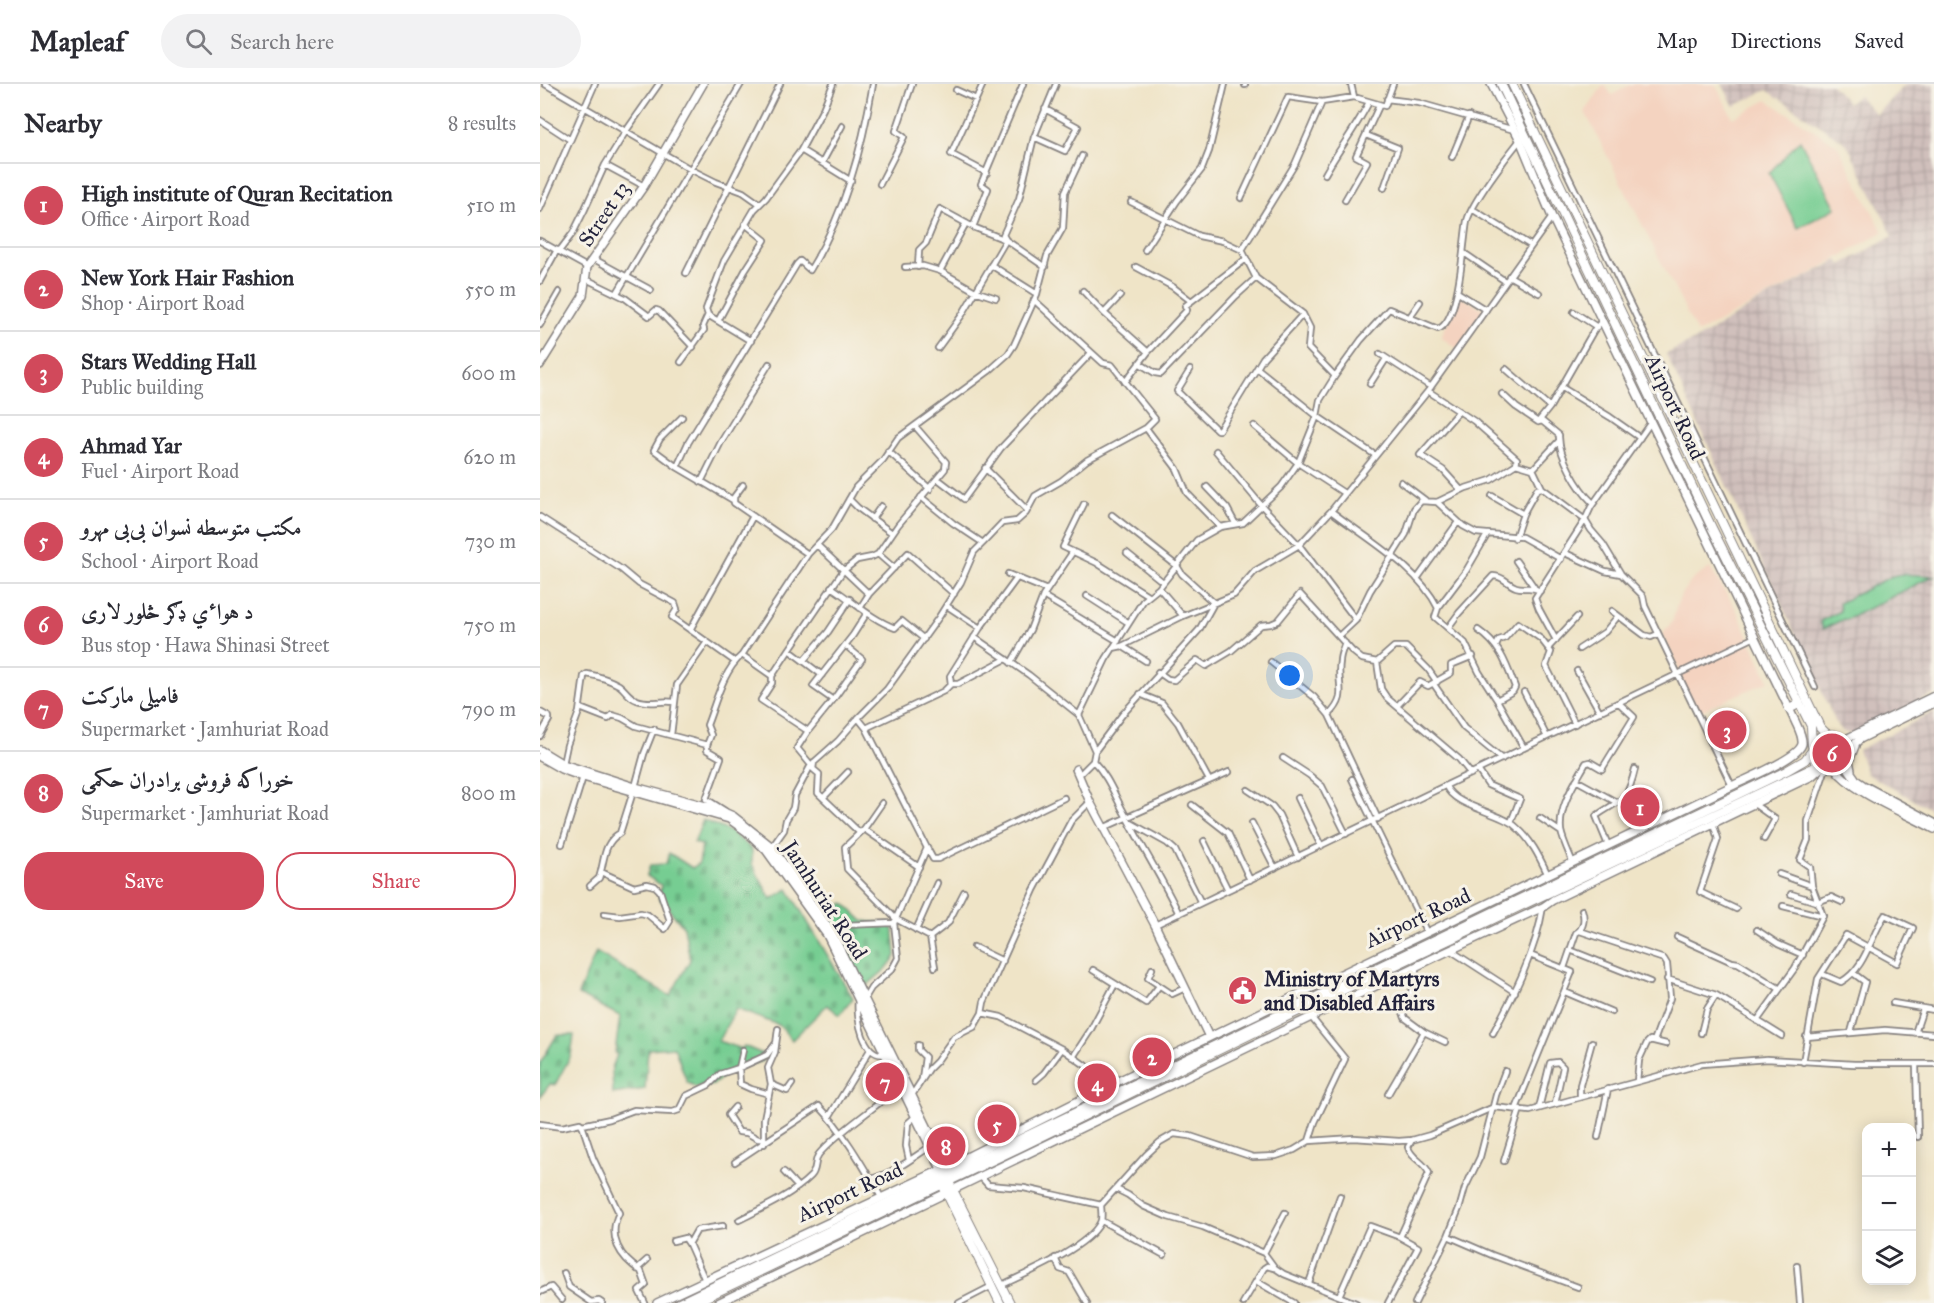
<!DOCTYPE html>
<meta charset="utf-8">
<style>
body{margin:0;font-family:"IM FELL Great Primer",Amiri,serif;background:#f2f2f3;color:#2b2b33}
.controls{position:absolute;right:18px;bottom:18px;display:grid;overflow:hidden;border-radius:12px;box-shadow:0 3px 15px #0003}
.controls button{width:54px;height:54px;display:grid;place-items:center;padding:0;border:0;border-bottom:2px solid #e1e1e2;background:#fff;color:#2b2b33;font:30px sans-serif}
.you{position:absolute;left:750px;top:592px;width:21px;height:21px;margin:-15px;border:4px solid #fff;border-radius:50%;background:#1a73e8;box-shadow:0 0 0 9px #1a73e833}
.badge{display:grid;place-items:center;width:39px;height:39px;border-radius:50%;background:#d1495b;color:#fff;font-size:20px;font-weight:700}
.pin{position:absolute;translate:-50% -50%;border:3px solid #fff;box-shadow:0 2px 6px #0006}
.list{margin:0;padding:0;list-style:none}
h2{display:flex;justify-content:space-between;align-items:center;height:78px;margin:0;padding:0 24px;font-size:26px}
h2 small{font-size:20px;font-weight:400;color:#7c7c81}
.list li{display:grid;grid-template-columns:39px 1fr auto;gap:18px;align-items:center;box-sizing:border-box;height:84px;padding:0 24px;border-top:2px solid #e1e1e2}
.list b{display:block;font-size:22px;white-space:nowrap}
.list p{margin:0;font-size:20px;white-space:nowrap;color:#7c7c81}
.list em{font-size:20px;font-style:normal;color:#7c7c81}
.actions{display:flex;gap:12px;padding:18px 24px}
.actions a{flex:1;padding:14px 0;border:2px solid #d1495b;border-radius:24px;text-align:center;font-size:21px;color:#d1495b}
.actions .main{background:#d1495b;color:#fff}
.icon{flex:none;width:33px;height:33px;fill:none;stroke:currentColor;stroke-width:2;stroke-linecap:round;stroke-linejoin:round}
.map{position:relative;flex:none;width:1394px;height:1219px;overflow:hidden}
header{display:flex;align-items:center;gap:36px;box-sizing:border-box;height:84px;padding:0 30px;background:#fff;border-bottom:2px solid #e1e1e2}
header strong{font-size:28px}
nav{display:flex;gap:33px;margin-inline-start:auto;font-size:21px}
.search{width:420px;height:54px;background:#f2f2f3;display:flex;align-items:center;gap:15px;box-sizing:border-box;padding:0 21px;border-radius:33px;color:#7c7c81;font-size:22px}
main{display:flex}
aside{flex:1;background:#fff}
.map>svg:first-child{display:block}
.built{fill:#f4d3c0}
.industrial{fill:url(#industrial-grid)}
.grass{fill:#76cd92;stroke:#4c7866;stroke-width:1.5}
.cemetery{fill:url(#cemetery-stones);stroke:#4c7866;stroke-width:1.5}
.lines{fill:none;stroke-linecap:round;stroke-linejoin:round}
.street-casing{stroke:#888381;stroke-width:8}
.secondary-casing{stroke:#888381;stroke-width:10}
.primary-casing{stroke:#888381;stroke-width:10}
.street{stroke:#fff;stroke-width:4.5}
.secondary{stroke:#fff;stroke-width:7}
.primary{stroke:#fff;stroke-width:8}
.labels{text-anchor:middle;dominant-baseline:central;stroke-width:6;stroke-linejoin:round;paint-order:stroke}
.street-label{font-size:21px;fill:#22223b;stroke:#f7f3e8}
.poi-label{font-size:21px;font-weight:bold;fill:#22223b;stroke:#f7f3e8;text-anchor:start}
</style>
<header>
<strong>Mapleaf</strong>
<div class="search"><svg class="icon" aria-label="search" viewBox="0 0 24 24"><circle cx="10" cy="10" r="6"/><path d="M15 15l6 6"/></svg>Search here</div>
<nav><a>Map</a><a>Directions</a><a>Saved</a></nav>
</header>
<main>
<aside>
<h2>Nearby<small>8 results</small></h2>
<ul class="list">
<li><span class="badge">1</span><div><b>High institute of Quran Recitation</b><p>Office · Airport Road</p></div><em>510 m</em></li>
<li><span class="badge">2</span><div><b>New York Hair Fashion</b><p>Shop · Airport Road</p></div><em>550 m</em></li>
<li><span class="badge">3</span><div><b>Stars Wedding Hall</b><p>Public building</p></div><em>600 m</em></li>
<li><span class="badge">4</span><div><b>Ahmad Yar</b><p>Fuel · Airport Road</p></div><em>620 m</em></li>
<li><span class="badge">5</span><div><b>مکتب متوسطه نسوان بی‌بی مهرو</b><p>School · Airport Road</p></div><em>730 m</em></li>
<li><span class="badge">6</span><div><b>د هواٸ ډګر څلور لارى</b><p>Bus stop · Hawa Shinasi Street</p></div><em>750 m</em></li>
<li><span class="badge">7</span><div><b>فامیلی مارکت</b><p>Supermarket · Jamhuriat Road</p></div><em>790 m</em></li>
<li><span class="badge">8</span><div><b>خوراکه فروشی برادران حکمی</b><p>Supermarket · Jamhuriat Road</p></div><em>800 m</em></li>
</ul>
<div class="actions"><a class="main">Save</a><a>Share</a></div>
</aside>
<div class="map">
<svg width="1394" height="1219" viewBox="0 0 1394 1219">
<defs>
<pattern id="industrial-grid" width="8" height="8" patternUnits="userSpaceOnUse" patternTransform="scale(1.5)"><rect width="8" height="8" fill="#d0c0bc"/><path d="M0 4h8M4 0v8" fill="none" stroke="#b2a5a2"/></pattern>
<pattern id="cemetery-stones" width="16" height="16" patternUnits="userSpaceOnUse" patternTransform="scale(1.5)"><rect width="16" height="16" fill="#76cd92"/><path d="M2 7V4a2 2 0 0 1 4 0v3zM10 15v-3a2 2 0 0 1 4 0v3z" fill="#66b07f"/></pattern>
</defs>
<rect width="100%" height="100%" fill="#f7f3e8"/>
<filter id="ink" filterUnits="userSpaceOnUse"><feTurbulence type="fractalNoise" baseFrequency=".0167" numOctaves="2"/><feDisplacementMap in="SourceGraphic" scale="12" xChannelSelector="R" yChannelSelector="G"/><feConvolveMatrix kernelMatrix="1 2 1 2 8 2 1 2 1" color-interpolation-filters="sRGB"/></filter>
<filter id="wash" filterUnits="userSpaceOnUse"><feTurbulence type="fractalNoise" baseFrequency=".008" numOctaves="4" result="noise"/><feDisplacementMap in="SourceGraphic" scale="24" xChannelSelector="R" yChannelSelector="G"/><feGaussianBlur stdDeviation="1.35" result="paint"/><feColorMatrix in="noise" values="0 0 0 0 0 0 0 0 0 0 0 0 0 0 0 0 0 1.4 0 .05"/><feComposite in="paint" operator="in"/></filter>
<g filter="url(#wash)">
<rect width="100%" height="100%" fill="#efe4c7"/>
<path class="built" d="M1064,0L1072,11L1091,0H1175L1193,34L1227,16L1297,61L1343,148L1268,191L1157,249L1045,28Z
M917,211L945,226L918,265L902,254L903,248L915,222Z
M1170,484L1196,525L1229,597L1158,628L1141,596L1137,580L1122,551L1133,536L1136,523L1142,509L1153,495Z"/>
<path class="industrial" d="M1182,0H1291L1308,19L1318,12L1336,30L1366,0H1394V610L1311,650L1304,648L1298,643L1126,270L1159,254L1216,219L1298,176L1301,181L1353,152L1307,60L1227,6L1194,22Z
M1394,628V727L1327,690L1318,666Z"/>
<path class="grass" d="M1260,56L1296,124L1258,144L1229,89Z
M1362,490L1393,492L1306,536L1304,535L1283,545L1280,537L1300,527L1299,519L1352,492Z
M1278 668a12 12 0 1 1 24 0a12 12 0 1 1-24 0Z"/>
<path class="cemetery" d="M163,736L191,748L212,765V780L231,815L248,805L313,914L300,931L287,921L252,956L239,941L196,925L178,957L202,965L204,962L225,971L223,977L193,984L173,1001L155,1003L147,998L134,963L108,965L105,1005L73,1010L72,984L77,971L75,969L80,932L38,911L56,868L130,912L150,876L144,843L119,814L121,801L107,792L110,781L126,780L129,769L152,784L159,779L162,761L154,759Z
M304,819L323,837L353,840L356,872L346,885L325,903L287,834Z
M17,951H34L31,971L15,1001L10,1000L0,1013V979Z"/>
</g>
<g filter="url(#ink)">
<g class="lines">
<defs>
<path id="street" d="M5,0L150,85L176,98L203,108L220,120
M443,0L411,70L447,89
M811,0L814,13
M984,0L1275,603
M705,1V0
M416,6L436,15
M847,15L879,19L974,46
M0,36L29,55
M826,51L858,64L844,104
M494,53L525,67L538,43L505,25
M261,66L311,97
M912,73L929,32
M282,79L302,42
M65,81L104,102
M785,90C799,65 816,44 829,18
M340,100L364,53L356,47L372,0
M701,114L748,13L782,18L814,13L845,22L853,0
M805,116L827,78L816,72L839,22
M591,118L659,152L683,157L702,166L755,80L782,18
M0,125L55,0
M932,125L990,161
M426,139L400,187L435,207L456,214
M0,157L47,183
M605,166L637,117L662,85L669,67L685,0
M924,169L965,197
M54,175L111,206
M451,181L497,210
M365,183L383,182L400,187
M378,183L379,166L386,159L400,125L433,143L448,105L441,100L483,0
M505,183L466,156L463,151L479,115L494,53L516,0
M596,183L633,203L651,217
M146,189L240,0
M969,192L999,209
M46,195L85,214L109,232L116,226L119,227L153,263
M0,197L17,166H20L33,149L44,127L65,81L86,47L119,0
M543,207L564,229L608,268
M917,208L946,226
M77,209L201,0
M1034,228L1057,243
M564,229L580,212
M763,230L723,274L717,284L777,332L835,371
M168,231L211,257
M869,234L880,218
M178,237L205,187L225,156L205,140
M0,241L19,208
M398,264L422,231L466,156L433,143
M840,270L891,303
M141,278L164,246L163,242L168,231L166,225L184,177L214,126L226,114L261,66L283,25L293,0
M599,279L615,289L621,290L696,212L716,194
M966,285L1010,323
M650,286L637,307L677,346H679L717,284
M795,292L821,256L849,225L898,245C920,238 923,158 927,137C932,118 967,72 980,56
M585,298L608,268L647,226L645,222L706,175
M830,300L846,275
M1021,303L1070,333L1100,354
M888,307L934,337L977,375L976,380
M962,310L976,323L998,338L1002,337L1019,351C1018,371 1038,405 1053,419
M919,327L880,371L903,386L921,406
M142,333L120,355L114,366L137,383L193,416
M998,338L1010,323L1054,246L1062,237
M714,342L758,379L804,409
M606,344L637,385L647,409L680,443
M348,367L390,405
M676,367L721,421L759,461L816,536
M976,380L993,385L1002,404L1045,436L1051,446L1063,460L1081,490L1103,512L1105,522L1192,702
M137,383L148,359L257,180L260,177L270,186C305,129 322,65 333,0
M445,384L487,426
M993,385L1018,358
M398,395L424,415L461,364L551,269
M161,398L181,358L229,280
M861,398L885,416
M203,401L194,413V419L268,470
M667,403L687,424L695,439
M952,412L983,430
M381,413L413,439L443,459
M309,415L318,424L352,449
M897,418L923,442L936,449L982,453L1021,475
M544,420L523,463L557,479L609,512
M791,427C827,455 878,483 898,524
M0,433L81,485L99,500L135,519L137,525L132,533L194,577
M332,435L341,422
M947,451L926,487L898,524L895,533L925,559L939,588L957,616L984,664
M975,454L983,430L997,405L1002,404
M277,461L329,510L320,524
M587,469L623,498
M1025,469L1065,487L1081,490
M338,470L354,484
M976,477L994,503
M468,490L507,506
M877,495L918,438
M291,503C313,517 331,535 355,544L362,537L384,555
M619,504L643,532
M329,510L368,469L414,510
M503,512L578,557
M547,512L589,539
M407,522L440,544L410,592L411,600H418L466,575
M1072,527L1104,551L1111,553L1118,550
M440,544L477,494
M908,544L919,529L953,492C964,492 967,500 976,503C985,506 991,501 1000,507
M150,546L213,432
M938,546C960,561 966,579 975,603L973,607L957,616
M799,552L816,536L830,507L866,450L874,425L881,417L897,418L926,404L951,396L976,380
M434,553L489,591L539,631L555,667L553,677L539,691
M1016,556L999,525L995,514L1045,436L1051,423L1111,338
M582,562L606,577
M956,562L959,556L965,554L978,539L1001,555L1011,568L1006,582L1035,640
M1009,563L1037,533
M573,564L582,562L643,532L694,511L715,487L759,461L791,427L888,307L1012,133
M1039,565L1065,548L1078,532
M249,566L282,591
M202,571L232,592
M264,576L288,548L310,515
M731,578L774,613L789,631L838,735
M837,578L841,605L847,614L919,675L931,690
M837,578L854,563H866L888,585L897,598
M471,579L490,546L503,512L532,469
M1037,587L1060,628
M618,588L628,595L634,596L657,576L666,582L691,567L721,541L731,540L738,537L760,510L812,567L822,575L837,578
M893,599L924,644L962,675
M984,608L1007,653
M600,610L622,619L638,639L669,696
M293,616L273,602L313,551L327,529
M857,622L880,598L888,602L911,589V581L933,572
M40,624L68,635L72,631L82,634L96,642L167,661V666L181,674L166,715L185,727
M0,628L9,633V636L0,652
M539,631L566,575L603,517L619,504L657,456L680,443L703,439L741,403L758,379L777,332L780,316L795,292L768,264L770,244L763,230L716,194L702,166
M789,631C809,611 796,602 800,577C800,571 803,565 805,559
M318,634L326,644L387,764L354,839L358,874L352,885L331,904L325,914
M326,644L404,607L411,600
M268,647L221,616L232,599V592L249,566L303,487L317,476L332,473L338,470L358,441L405,385L406,378L375,342
M131,651L137,601L167,558
M167,661L171,651L167,641C176,618 183,587 202,571L268,470L292,445L316,403L343,376L358,354L449,287L468,270L474,261L497,210L507,172L523,144L525,108L542,72
M555,667L582,631L659,546L674,519L642,490L637,482L572,431
M743,674L769,691L782,702L806,750
M553,677C569,693 575,713 586,732C603,765 623,796 639,830
M274,678L273,685L279,690L278,709L320,749
M23,680L27,661L39,628L44,592L47,590C58,592 70,596 79,601C86,606 88,613 97,616C110,621 120,616 134,618
M271,681L257,664L268,647L293,616L322,575L305,561
M938,686L948,701L980,715L971,738
M812,695L887,849
M1036,696L1078,719
M906,702C913,722 958,728 974,741C991,755 999,772 1008,791
M95,703L104,670L114,645
M708,706L732,722L739,731L758,773
M283,714L308,688
M758,714L781,762
M550,718L531,737L494,806L444,918L442,929L461,933L522,965L572,1000
M342,719L324,745L305,763L307,785L356,835L390,853
M1214,720L1235,735L1224,755
M652,721L688,749L710,796
M1000,734L1021,748
M591,739L627,759L635,766L661,819
M712,739L735,784
M1173,739L1178,755L1160,808L1196,825
M563,744L689,688
M324,745L379,783
M664,757L688,806
M22,760L43,693
M1068,761L1056,732C1082,714 1087,719 1095,685
M232,763L244,746L246,736L253,724L255,711L271,681L298,657L318,634L347,605L399,533L421,498L434,468L443,459L462,439L477,437L486,429L495,412L521,397L547,376L606,344L615,335L572,281L563,279L494,216
M387,764L393,775H398L524,714
M1033,779C1029,769 1023,757 1021,747C1018,723 1035,699 1046,679L1050,678L1062,685L1094,633L1079,619
M61,788L94,803L107,800L115,802L120,807L130,837L125,845L108,831L101,829L80,832L64,830
M1239,790L1272,802
M50,802L59,794C65,777 62,760 80,749L93,708
M1251,810L1277,818L1291,813L1302,818
M1243,822L1283,832
M615,841L1215,553
M376,846L397,799
M1217,846L1238,860L1263,871
M1040,847L1124,875L1127,880L1130,914L1114,957
M292,849L303,841L354,839
M390,853L408,839L424,808
M390,853L395,883
M1137,853L1192,878L1198,879L1240,905
M434,863L463,877
M910,866L975,908
M1030,866L1110,898
M876,883L875,898L863,928L865,934L884,948L905,958
M1024,884L1036,849C1044,845 1045,834 1042,826
M612,885L608,894L632,910L645,904
M553,886L606,919L619,902
M1127,895L1176,911L1242,952
M1025,908L1072,928
M318,917C316,933 323,975 346,970
M1353,919L1394,926
M1217,937L1255,884L1283,832L1272,802L1270,783L1260,776L1268,756V737L1286,684
M1311,948L1325,898L1313,889
M953,949C974,910 996,868 1003,823
M1161,949L1167,925L1176,911
M1375,949L1383,925
M1266,953L1345,946L1394,950
M378,961V966L385,973L382,995
M203,966L199,984L200,1000L211,1005L229,1010
M533,973L550,947L575,900
M1263,978L1278,895L1306,851L1357,879L1373,844L1345,831C1330,853 1326,884 1301,898L1282,890
M1376,981L1378,1053
M496,996L504,989L522,965
M1097,997L1099,976L1107,959L1110,956L1126,960
M231,1000L247,1007L252,1000
M848,1010L884,948
M372,1011L389,985L397,977L414,953L434,943L442,929
M1040,1012V1001L1052,958
M195,1023L188,1031L199,1048L207,1049L218,1055H224
M999,1024L1010,979L1018,978L1023,983L1015,1020
M976,1025L1032,888L990,871
M289,1033L330,966
M0,1040L22,1043L40,1039L42,1041L70,1035L94,1026L133,1028L139,1026L146,1012L169,1001L180,990L199,984L227,971L236,959
M42,1041L53,1074L79,1129C67,1153 80,1174 101,1187L106,1201L99,1207L105,1219
M1058,1053L1068,1005
M769,1057L775,1038L805,975L771,933
M224,1060V1035L231,1000L228,984L235,968L238,945
M369,1076L366,1062L368,1039L376,1032
M964,1077L980,1025
M195,1078L279,1022C304,1048 323,1082 341,1113
M244,1088L258,1103
M440,1092L448,1101L484,1104L561,1121
M331,1095C354,1089 371,1075 391,1062
M576,1105L588,1111L603,1122L628,1133L663,1143L724,1169L735,1184L744,1190L816,1219
M199,1136C223,1124 252,1111 271,1092C277,1086 274,1076 279,1070C297,1049 323,1033 344,1015L349,1007L362,1003
M562,1137L624,1171
M908,1152L952,1171L1038,1203
M860,1153L889,1089C884,1077 871,1075 868,1063L872,1056
M133,1157L145,1154L149,1160
M724,1169L745,1129
M515,1174L520,1185L529,1188L547,1219
M1257,1182L1260,1219
M97,1185L107,1176
M24,1189L29,1203L51,1218L59,1217L62,1219
M165,1196L149,1160L157,1146L183,1142
M716,1197L754,1219
M769,1199L800,1112
M462,1201C487,1189 547,1164 560,1139C563,1134 561,1127 561,1121L606,1071L620,1058L634,1050L650,1052L713,1073L736,1072L754,1066L769,1057L814,1054L859,1057L872,1056L890,1051L954,1023L990,1027L1162,980L1227,975L1314,980H1394
M0,1208L11,1203L22,1216
M799,1212L830,1142L860,1153L878,1163L848,1219
M419,1219L452,1202
M703,1219L724,1184L727,1182L734,1184
M875,1219L908,1152L920,1122L925,1104L940,1073L956,1011L965,987"/>
<path id="secondary" d="M0,281L43,212L47,183L104,102L163,0
M1302,657L1394,612
M0,666L23,680L95,703L177,725L193,732L232,763L292,849L407,1083
M1306,668L1320,655L1394,619
M0,673L21,685L43,693L189,735L207,748L226,766L287,851L401,1085
M1303,677L1317,697L1323,701L1394,739
M1294,683C1312,709 1366,729 1394,745
M536,685L550,718L615,841L669,953
M1311,686L1309,677L1315,662
M117,1219L407,1083L572,1000L1192,702C1206,695 1259,674 1262,660C1263,652 1258,644 1255,637L1012,133L980,56L951,0
M178,1219L904,869L1003,823L1013,816L1272,692L1282,683"/>
<path id="primary" d="M961,0L1172,444L1271,642L1272,662
M972,0L1280,643L1287,650
M1249,625L1259,620
M1272 667a17 17 0 1 1 34 0a17 17 0 1 1-34 0Z
M407,1094L470,1219
M401,1098L460,1219
M139,1219L1246,687L1265,676L1271,668
M154,1219L491,1058L740,936L1279,681"/>
</defs>
<use href="#street" class="street-casing"/>
<use href="#secondary" class="secondary-casing"/>
<use href="#primary" class="primary-casing"/>
<use href="#street" class="street"/>
<use href="#secondary" class="secondary"/>
<use href="#primary" class="primary"/>
</g>
</g>
<defs>
<symbol id="civic-disc" viewBox="-11 -11 22 22"><circle r="9.5" fill="#d1495b" stroke="#f7f3e8"/><path d="M-.6-6.5H3V-4.5H.6V-3L4-1V1h2V6H-6V1h2V-1L-.6-3ZM-1.2 2.5V6h2.4V2.5Z" fill="#fff"/></symbol>
</defs>
<g fill-rule="evenodd">
<use href="#civic-disc" x="686" y="890" width="33" height="33"/>
</g>
<g class="labels">
<g class="street-label">
<text transform="translate(64 130) rotate(-56)">Street 13</text>
<text transform="translate(1135 323) rotate(65)">Airport Road</text>
<text transform="translate(285 816) rotate(57)">Jamhuriat Road</text>
<text transform="translate(878 834) rotate(-25)">Airport Road</text>
<text transform="translate(310 1108) rotate(-25)">Airport Road</text>
</g>
<g class="poi-label">
<text x="724" y="895">Ministry of Martyrs<tspan x="724" dy="24">and Disabled Affairs</tspan></text>
</g>
</g>
</svg>
<div class="controls">
<button>+</button>
<button>−</button>
<button><svg class="icon" aria-label="layers" viewBox="0 0 24 24"><path d="M12 4l9 5-9 5-9-5zM3 14l9 5 9-5"/></svg></button>
</div>
<div class="you"></div>
<div class="pin badge" style="left:1100px;top:723px">1</div>
<div class="pin badge" style="left:612px;top:973px">2</div>
<div class="pin badge" style="left:1187px;top:646px">3</div>
<div class="pin badge" style="left:557px;top:999px">4</div>
<div class="pin badge" style="left:457px;top:1040px">5</div>
<div class="pin badge" style="left:1292px;top:669px">6</div>
<div class="pin badge" style="left:345px;top:998px">7</div>
<div class="pin badge" style="left:406px;top:1062px">8</div>
</div>
</main>
